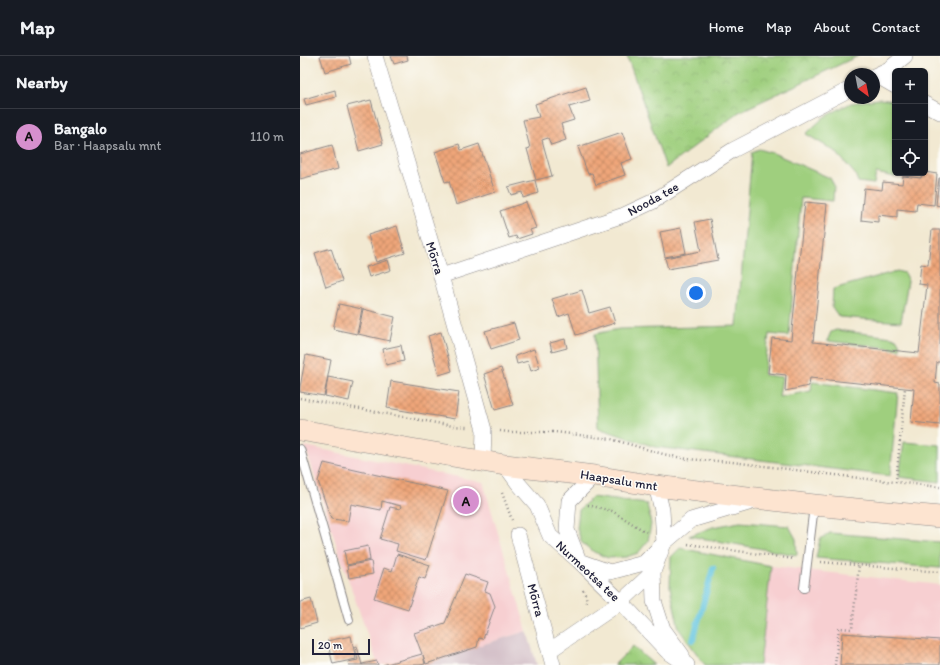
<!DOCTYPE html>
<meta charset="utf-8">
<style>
body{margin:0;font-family:Itim,sans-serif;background:#242831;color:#f1f3f6}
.controls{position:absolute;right:12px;top:12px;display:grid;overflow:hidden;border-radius:6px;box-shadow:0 1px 3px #0004}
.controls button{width:36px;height:36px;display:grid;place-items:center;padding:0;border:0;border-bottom:1px solid #363941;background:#171b24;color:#f1f3f6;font:20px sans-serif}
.compass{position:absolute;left:544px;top:12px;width:36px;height:36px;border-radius:50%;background:#171b24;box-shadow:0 1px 3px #0004;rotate:148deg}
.scale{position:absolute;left:12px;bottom:10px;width:58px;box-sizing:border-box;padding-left:4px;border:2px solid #22223b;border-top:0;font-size:11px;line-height:14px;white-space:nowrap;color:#22223b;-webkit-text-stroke:3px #fdfcf7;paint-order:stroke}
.you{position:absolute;left:396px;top:237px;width:14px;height:14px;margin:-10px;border:3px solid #fff;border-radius:50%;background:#1a73e8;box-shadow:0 0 0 6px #1a73e833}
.badge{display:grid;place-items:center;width:26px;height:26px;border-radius:50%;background:#d690ce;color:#111;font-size:13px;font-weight:700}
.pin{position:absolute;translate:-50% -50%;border:2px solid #fff;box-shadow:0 1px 4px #0006}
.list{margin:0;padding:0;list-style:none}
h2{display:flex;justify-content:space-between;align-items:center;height:52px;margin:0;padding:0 16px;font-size:17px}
h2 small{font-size:13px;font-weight:400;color:#9ea1a6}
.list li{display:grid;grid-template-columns:26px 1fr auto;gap:12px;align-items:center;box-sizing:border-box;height:56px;padding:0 16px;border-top:1px solid #363941}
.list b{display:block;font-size:15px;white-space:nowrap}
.list p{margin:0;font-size:13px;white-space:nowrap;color:#9ea1a6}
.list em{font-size:13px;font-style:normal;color:#9ea1a6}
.icon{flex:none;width:22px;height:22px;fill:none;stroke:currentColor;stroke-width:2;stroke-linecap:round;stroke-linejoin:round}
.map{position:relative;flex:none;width:640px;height:609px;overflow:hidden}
header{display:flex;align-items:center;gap:24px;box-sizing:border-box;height:56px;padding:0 20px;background:#171b24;border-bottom:1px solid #363941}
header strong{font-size:19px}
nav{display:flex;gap:22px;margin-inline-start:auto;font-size:14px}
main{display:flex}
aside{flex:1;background:#171b24}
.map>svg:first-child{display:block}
.built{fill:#f7cfd1}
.industrial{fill:#d2bdc6}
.green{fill:#9fcf7e;stroke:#60785c}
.park{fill:url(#park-crowns);stroke:#60785c}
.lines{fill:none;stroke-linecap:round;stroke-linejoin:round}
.stream{stroke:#61c4df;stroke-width:6}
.building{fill:url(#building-cross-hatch)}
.lane-casing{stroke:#8a8686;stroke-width:10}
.street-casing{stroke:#8a8686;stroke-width:16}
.secondary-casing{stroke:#8a8686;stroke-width:22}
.path{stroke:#8a8686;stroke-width:2.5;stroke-dasharray:1 3;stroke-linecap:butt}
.lane{stroke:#fff;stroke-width:8}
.street{stroke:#fff;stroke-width:15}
.secondary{stroke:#fde4d0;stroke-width:21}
.labels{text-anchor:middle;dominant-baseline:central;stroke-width:3;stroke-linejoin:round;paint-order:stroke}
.street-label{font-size:13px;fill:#22223b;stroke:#fdfcf7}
</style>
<header>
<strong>Map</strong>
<nav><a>Home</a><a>Map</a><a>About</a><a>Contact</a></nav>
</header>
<main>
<aside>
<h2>Nearby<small></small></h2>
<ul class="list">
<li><span class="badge">A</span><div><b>Bangalo</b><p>Bar · Haapsalu mnt</p></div><em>110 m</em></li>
</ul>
</aside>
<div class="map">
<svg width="640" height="609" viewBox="0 0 640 609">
<defs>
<pattern id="park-crowns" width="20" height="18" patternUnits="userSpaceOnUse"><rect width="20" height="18" fill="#9fcf7e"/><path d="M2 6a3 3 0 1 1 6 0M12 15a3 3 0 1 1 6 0" fill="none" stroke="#89b16e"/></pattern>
<pattern id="building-cross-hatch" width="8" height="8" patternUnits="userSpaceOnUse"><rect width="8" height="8" fill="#efa679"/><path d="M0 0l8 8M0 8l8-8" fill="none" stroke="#c18764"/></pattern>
</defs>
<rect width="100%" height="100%" fill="#fdfcf7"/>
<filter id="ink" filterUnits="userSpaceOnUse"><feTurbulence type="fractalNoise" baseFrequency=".025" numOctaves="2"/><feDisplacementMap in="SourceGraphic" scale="8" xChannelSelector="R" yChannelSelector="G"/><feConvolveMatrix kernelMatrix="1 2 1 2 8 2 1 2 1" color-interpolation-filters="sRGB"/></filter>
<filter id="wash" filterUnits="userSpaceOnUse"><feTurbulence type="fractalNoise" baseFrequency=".012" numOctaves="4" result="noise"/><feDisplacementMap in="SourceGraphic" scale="16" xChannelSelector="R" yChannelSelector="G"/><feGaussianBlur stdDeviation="0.9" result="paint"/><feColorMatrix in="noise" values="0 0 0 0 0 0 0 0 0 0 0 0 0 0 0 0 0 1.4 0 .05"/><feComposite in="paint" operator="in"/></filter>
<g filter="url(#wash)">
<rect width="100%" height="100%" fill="#f2e9d2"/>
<path class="built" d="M5,390L183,426L227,575L116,609H78L38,494Z
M471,510L640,529V609H460Z"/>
<path class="industrial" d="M227,575L237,609H116Z"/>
<path class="green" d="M579,43L595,45V121L576,117L574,128L558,126L555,118L536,96L506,78L524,61L551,47Z
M459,93L473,97L530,122L534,129L533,145L501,142L489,280L469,278L464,319L482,321L479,341L511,335L512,326L598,337L590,420L355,391L298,372L295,278L319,273L437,270L452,96Z
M597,215L604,217L608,225L601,266L539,261L532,251L533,233Z
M536,274L592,281C598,283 600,286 600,293L527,285L531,276Z
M604,386L640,389V426L599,421Z
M292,441L347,448L351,468L348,485L338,497L326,501L308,502L294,496L282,487L277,473L279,454Z
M440,466L489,470L496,483L497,499L389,480L413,471Z
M530,477L640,486V512L516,502L520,483Z
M380,492L471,510L460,609H405L379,573L370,531L371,501Z"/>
<path class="park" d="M327,0H558L439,56L366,112Z
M333,590L354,609H314Z"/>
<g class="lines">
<path class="stream" d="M393,584L413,512"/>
</g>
<g id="blocks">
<path class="building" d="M20,0H49L51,8L25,16Z
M91,0H107L108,4L94,8Z
M286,31L290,45L269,51L274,64L261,68L266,84L251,89L248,82L242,84L252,120L236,124L227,93L230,92L223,64L239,61L235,48Z
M35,34L36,41L6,49L4,43Z
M71,44L83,88L59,95L47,50Z
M322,76L332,103L321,107L325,119L296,129L292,117L288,118L278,91Z
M159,88L161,94L179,88L195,136L156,149L149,125L145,126L135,96Z
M32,89L38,113L0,123V98Z
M625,116L637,118L634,149L617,147L616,155L597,153V161L578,159V166L561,164L564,132L582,134L583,126L602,128L603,120L621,122L622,117H625Z
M639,122H640V150L636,149Z
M235,124L238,137L223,142L222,136L211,139L208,131Z
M226,146L236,172L230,174L232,178L217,183L216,180L209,182L200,155Z
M505,146L527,148L513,286L619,297L627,229L619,228L621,208L628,209L632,174H640V306H637L635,327L640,328V369L611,366L614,333L510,322L509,330L485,335L486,319L468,317L472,282L491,284Z
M410,163L418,204L368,213L365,202L401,195L395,166Z
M97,170L105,197L76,206L68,179Z
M381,172L386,197L365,201L360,176Z
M31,192L42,225L26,231L15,197Z
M88,204L91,214L69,221L66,211Z
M282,234L289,257L310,251L315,267L276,279L269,257L258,261L252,243Z
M39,248L62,253L57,278L33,273Z
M63,253L95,261L90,285L58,278Z
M214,267L219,284L191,293L185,275Z
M141,276L152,315L139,319L128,280Z
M265,283L267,292L252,296L250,287Z
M101,289L104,305L86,309L83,293Z
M234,293L240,312L231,315L228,305L217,308L215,300Z
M6,299L31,304L24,340L0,336V331Z
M201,312L213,349L195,354L184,318Z
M28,321L53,326L49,345L25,340Z
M91,325L159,336L155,363L87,352Z
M24,407L148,435L126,504L96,495L98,488L80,483L90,451L100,453L101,450L82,445L81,454L51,448L48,465L31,463L18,425Z
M68,490L70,504L47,509L44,495Z
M97,498L130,509L125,523L119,521L108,553L74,542L84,512L92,515Z
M71,505L73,518L49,522L47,510Z
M165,518L188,526L185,535L190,537L195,550L183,583L179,582L177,591L126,608L123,599L125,608L120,609H83L122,598L114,577L145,567Z
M11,543L17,567L0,572V546Z
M542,577L640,584V609H540Z
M51,580L56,603L33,608L27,585Z
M57,590L62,609H49L48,606L58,604L55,591Z
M77,605L78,609H62V608Z"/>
</g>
</g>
<g filter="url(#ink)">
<use href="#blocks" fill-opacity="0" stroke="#8a8686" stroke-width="1"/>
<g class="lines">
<defs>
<path id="lane" d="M0,393L49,564
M504,532L514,450"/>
<path id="street" d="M75,0L141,220L184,374L183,405
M576,19L595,30
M574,20L589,13L605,0
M625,48L640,56
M141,220L324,159L352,146L433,94L550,33
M205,409L218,427L237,449L250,480L279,505L321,546L367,595L387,609
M294,420L269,445L267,474L279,505L310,516L344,507L364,487L362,454L356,430
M218,479L253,609
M353,516L354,545L363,573L382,599
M249,595L321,546L353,516L364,487L391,464L455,445"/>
<path id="secondary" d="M0,374L205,409L294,420L356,430L514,449L640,461"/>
</defs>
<use href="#lane" class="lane-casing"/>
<use href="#street" class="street-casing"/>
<use href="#secondary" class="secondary-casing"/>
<path class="path" d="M0,342L153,370L167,371
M200,375L209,376H255L311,383L363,398L387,403L432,406L559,422L640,431
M596,426L605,332
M202,437L212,464
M288,449L312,455L346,476
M388,488L494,503
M521,506L640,516
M283,534L286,540L287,548
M535,609L539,572L552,573L559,509"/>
<use href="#lane" class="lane"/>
<use href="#street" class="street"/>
<use href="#secondary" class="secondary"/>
</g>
</g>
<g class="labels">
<g class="street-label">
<text transform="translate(353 143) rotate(-29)">Nooda tee</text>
<text transform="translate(135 202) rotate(73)">Mõrra</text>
<text transform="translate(319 424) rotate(9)">Haapsalu mnt</text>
<text transform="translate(288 515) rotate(43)">Nurmeotsa tee</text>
<text transform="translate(236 544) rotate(75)">Mõrra</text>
</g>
</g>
</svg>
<div class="controls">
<button>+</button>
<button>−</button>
<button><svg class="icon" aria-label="locate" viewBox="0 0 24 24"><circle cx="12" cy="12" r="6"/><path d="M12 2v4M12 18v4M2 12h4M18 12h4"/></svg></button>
</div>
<svg class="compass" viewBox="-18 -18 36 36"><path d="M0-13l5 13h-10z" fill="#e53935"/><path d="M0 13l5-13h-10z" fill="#9ea1a6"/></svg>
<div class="scale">20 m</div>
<div class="you"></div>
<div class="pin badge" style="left:166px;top:445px">A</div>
</div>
</main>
